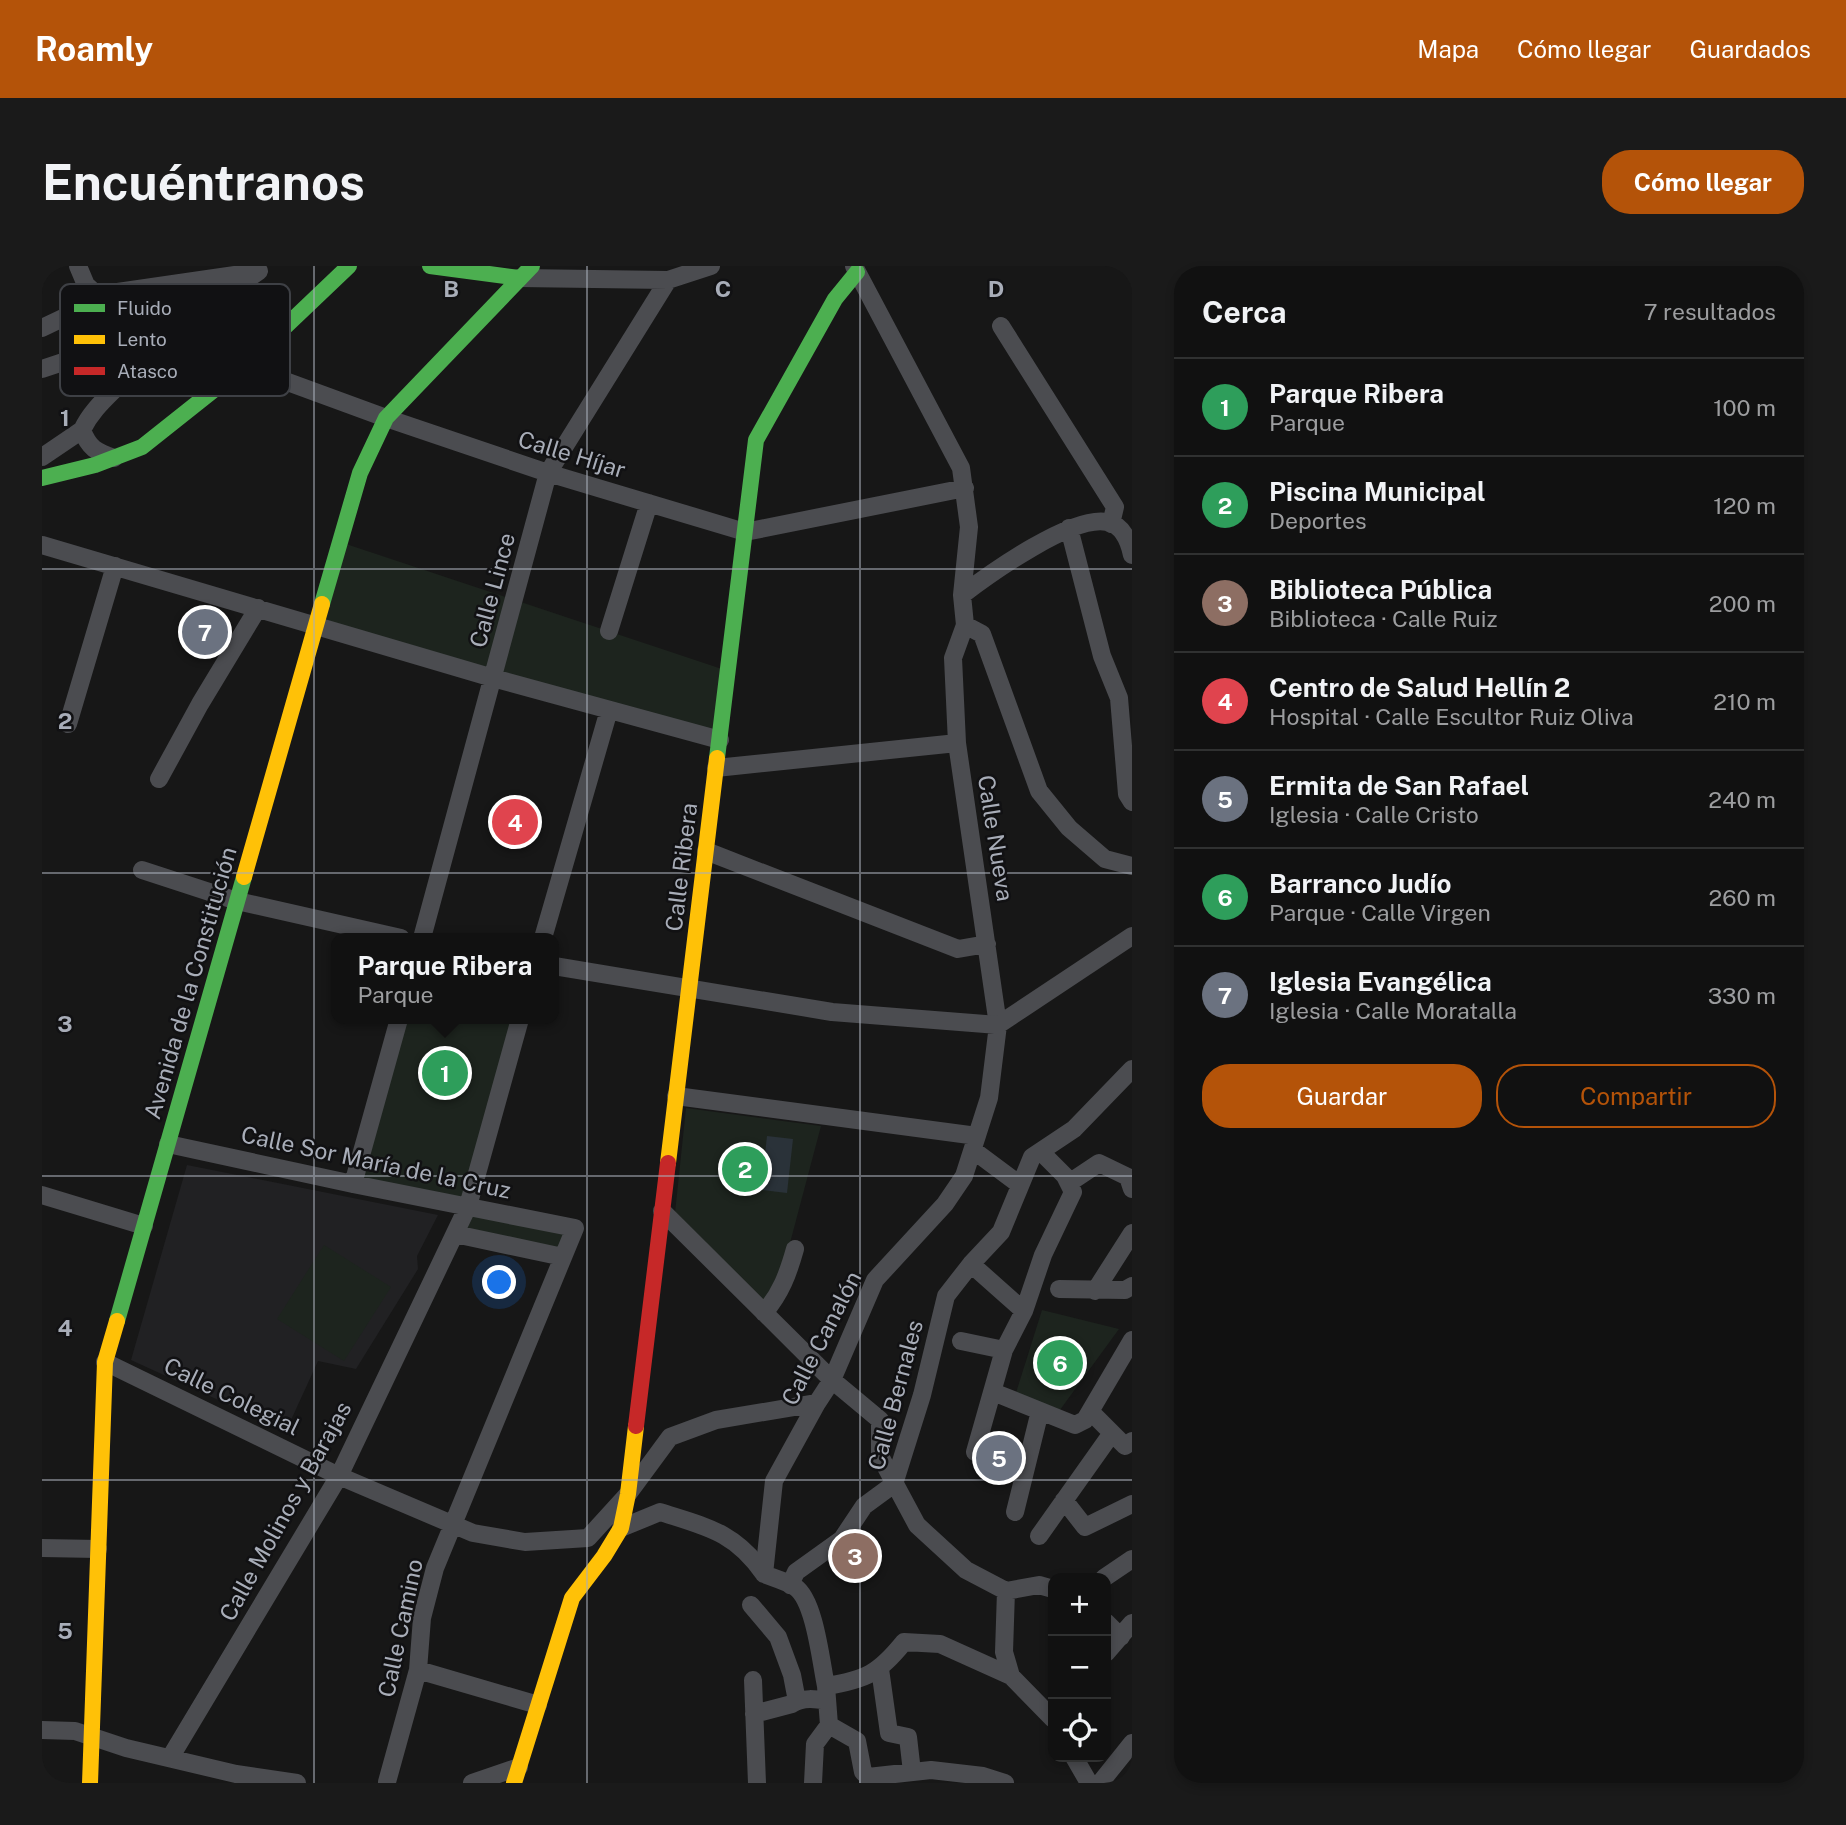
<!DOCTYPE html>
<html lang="es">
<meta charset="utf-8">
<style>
body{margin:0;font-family:"Public Sans",sans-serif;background:#1a1a1a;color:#f1f3f6}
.controls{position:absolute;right:21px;bottom:21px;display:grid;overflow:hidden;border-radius:14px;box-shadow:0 4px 10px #0003}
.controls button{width:63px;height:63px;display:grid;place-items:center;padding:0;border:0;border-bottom:2px solid #303131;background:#111;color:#f1f3f6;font:35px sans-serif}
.you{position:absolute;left:458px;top:1017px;width:24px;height:24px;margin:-18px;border:5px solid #fff;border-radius:50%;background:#1a73e8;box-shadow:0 0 0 10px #1a73e833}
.badge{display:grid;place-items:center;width:46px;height:46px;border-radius:50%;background:#b45309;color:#fff;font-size:23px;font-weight:700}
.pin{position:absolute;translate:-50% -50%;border:4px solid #fff;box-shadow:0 2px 7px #0006}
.popup{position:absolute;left:289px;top:667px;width:228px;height:91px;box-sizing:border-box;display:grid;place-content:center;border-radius:14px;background:#111;filter:drop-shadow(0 2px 5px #0005);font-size:23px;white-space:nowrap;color:#9c9d9f}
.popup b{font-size:26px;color:#f1f3f6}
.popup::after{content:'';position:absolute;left:50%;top:100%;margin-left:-14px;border:14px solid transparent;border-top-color:#111}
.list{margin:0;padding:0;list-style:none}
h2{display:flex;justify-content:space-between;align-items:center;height:91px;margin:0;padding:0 28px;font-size:30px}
h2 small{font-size:23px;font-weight:400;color:#9c9d9f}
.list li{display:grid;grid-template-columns:46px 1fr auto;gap:21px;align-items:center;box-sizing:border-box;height:98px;padding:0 28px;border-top:2px solid #303131}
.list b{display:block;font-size:26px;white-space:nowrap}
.list p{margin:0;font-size:23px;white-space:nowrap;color:#9c9d9f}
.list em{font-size:23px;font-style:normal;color:#9c9d9f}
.actions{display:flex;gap:14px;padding:21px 28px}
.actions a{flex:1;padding:16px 0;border:2px solid #b45309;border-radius:28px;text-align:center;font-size:24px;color:#b45309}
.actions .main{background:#b45309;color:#fff}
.icon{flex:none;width:38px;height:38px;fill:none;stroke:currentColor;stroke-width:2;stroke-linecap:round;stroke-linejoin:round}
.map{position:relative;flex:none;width:1090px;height:1517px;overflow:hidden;border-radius:28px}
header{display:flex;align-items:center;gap:42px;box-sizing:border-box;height:98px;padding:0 35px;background:#b45309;color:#fff}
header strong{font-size:33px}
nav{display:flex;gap:38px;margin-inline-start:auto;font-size:24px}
.intro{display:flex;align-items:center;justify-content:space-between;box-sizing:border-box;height:168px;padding:0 42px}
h1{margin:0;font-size:49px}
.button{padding:18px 32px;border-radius:28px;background:#b45309;color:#fff;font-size:24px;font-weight:700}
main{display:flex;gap:42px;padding:0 42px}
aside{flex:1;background:#111;border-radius:28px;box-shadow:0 4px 10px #0003}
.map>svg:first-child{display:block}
.built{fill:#212123}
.green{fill:#1d241e}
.water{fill:#2a3239}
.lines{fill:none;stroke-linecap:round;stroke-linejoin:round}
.street{stroke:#4b4c50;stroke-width:18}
.fast{stroke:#4caf50;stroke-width:16}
.slow{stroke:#ffc107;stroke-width:16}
.jam{stroke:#c62828;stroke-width:16}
.grid{fill:none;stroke:#a8adb8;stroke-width:2;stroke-opacity:0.55}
.labels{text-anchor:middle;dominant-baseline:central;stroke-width:5;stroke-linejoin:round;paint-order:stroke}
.street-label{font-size:23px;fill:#a8adb8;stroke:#111113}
.key{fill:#111113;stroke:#3e4045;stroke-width:2}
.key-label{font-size:19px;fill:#a8adb8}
.grid-label{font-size:23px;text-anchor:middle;font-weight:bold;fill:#a8adb8;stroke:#111113;stroke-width:5;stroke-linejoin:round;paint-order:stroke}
</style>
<header>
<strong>Roamly</strong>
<nav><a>Mapa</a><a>Cómo llegar</a><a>Guardados</a></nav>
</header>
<div class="intro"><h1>Encuéntranos</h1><a class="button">Cómo llegar</a></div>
<main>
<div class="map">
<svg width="1090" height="1517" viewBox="0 0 1090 1517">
<rect width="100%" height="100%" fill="#171717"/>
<path class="built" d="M145,899L396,949L375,990L376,1003L314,1103L276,1095L244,1165L89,1094Z"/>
<path class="green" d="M298,276L686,405L678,474L275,359Z
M357,753H478L426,940L533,962L521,991L413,968L426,941L311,918Z
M644,842L779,860L739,1011L725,1034H719L633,947Z
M282,979L349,1021L302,1095L235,1053Z
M1000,1044L1077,1063L1015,1148L973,1130Z"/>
<path class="water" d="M725,870L751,873L745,927L719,924Z"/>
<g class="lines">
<path class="street" d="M36,0L44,19L55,29
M477,12L626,14L669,0
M154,53L202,100L344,152L506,207L703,266L923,222
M959,60L1073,241L1069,258
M0,62L25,50L55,29L213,6
M0,103L48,87L125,54L141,63
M0,191L40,164
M72,192C54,186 47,182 40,164C49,145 63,133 78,118C120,76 168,39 217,5
M1027,262L1060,390L1077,432L1085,528L1090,536
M0,279L451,412L678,474
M920,329C949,307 1030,249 1065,256C1081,259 1087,275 1090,289
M923,359L940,368L997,525L1027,562L1063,593L1090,600
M567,365L607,237
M26,458L73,300
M674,502L915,477
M117,513L158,438L216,342
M664,585L916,683L945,678
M100,604L195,635L359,672
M380,672L506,207L626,14
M501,672L567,444
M512,700L790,746L956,759
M956,759L1090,670
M634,830L935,870
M126,878L311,918L533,962L393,1302L380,1352L376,1404L345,1516
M931,884L978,919
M1027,917L1057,897L1086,911L1090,923
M311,918L357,753
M0,929L102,960
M620,945L790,1114L838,1154V1190L875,1259L924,1304L964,1325
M413,968L521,991
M929,998L982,1045
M1017,1023L1083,1024L1090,1020
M1053,1025L1090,967
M722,1047C739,1027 746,1008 753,983
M919,1075L962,1084
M63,1096L297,1210L431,1267L483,1276L546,1272L586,1228L628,1171L674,1154L775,1137
M951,1126L1033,1159L1043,1154L1090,1074
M1049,1146L1083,1180L1090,1175
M933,1186L962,1084L982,1045L1001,989L1031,926L1023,910L999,886
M852,1218L880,1129L904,1030L929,998L959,966L990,891L1032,863L1090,803
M1022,1234L1043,1261L1090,1238
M973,1246L998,1145
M579,1262L618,1246C665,1261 693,1266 722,1308
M997,1270L1070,1167
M0,1282L56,1283
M722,1308L732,1215L775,1137L790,1114L833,1014L903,938L922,910L947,832L956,759L915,477L911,392L923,359L920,329L927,261L919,202L812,0
M722,1308C732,1312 744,1315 753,1321C773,1334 779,1397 784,1420
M1062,1312L1090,1293
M748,1319L754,1306L800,1273L822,1240L852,1218
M964,1325L962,1386L969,1410L1011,1453
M964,1325L997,1319L1011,1323
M709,1339L736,1371L750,1409L755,1435
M1064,1356L1079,1371
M1064,1387L1090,1357
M838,1403L847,1467L866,1471L870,1506
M376,1404L496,1439
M711,1414L715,1517
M712,1448L750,1438C761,1431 774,1433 785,1435
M787,1459L784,1420C824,1414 837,1407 862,1376L898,1378L969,1410
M787,1459L815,1475L821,1506L826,1511V1517
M0,1464L33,1465L84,1482L194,1508L255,1517
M1032,1491L1047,1517
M128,1492L297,1210L426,940L478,753
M826,1511L889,1504L941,1510L963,1517
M430,1517L477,1501
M771,1517L773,1478L787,1459
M1058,1517L1090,1477"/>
<path class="fast" d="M388,0L477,12
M0,212L53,199L100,181L202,100L307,0
M280,338L318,207L344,152L490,0
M675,492L714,174L793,33L815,6
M75,1055L202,611"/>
<path class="slow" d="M202,611L280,338
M626,897L675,492
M48,1517L63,1096L75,1055
M472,1517L530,1332L562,1290L579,1262L586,1228L594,1160"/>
<path class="jam" d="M594,1160L626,897"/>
</g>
<path class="grid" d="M272,0V1517M545,0V1517M818,0V1517M0,303H1090M0,607H1090M0,910H1090M0,1214H1090"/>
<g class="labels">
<g class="street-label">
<text transform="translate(530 188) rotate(17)">Calle Híjar</text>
<text transform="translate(450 324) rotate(-75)">Calle Lince</text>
<text transform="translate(954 572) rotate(81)">Calle Nueva</text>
<text transform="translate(639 601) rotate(-83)">Calle Ribera</text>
<text transform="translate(148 717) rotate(-74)">Avenida de la Constitución</text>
<text transform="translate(334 896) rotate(12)">Calle Sor María de la Cruz</text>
<text transform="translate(779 1072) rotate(-63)">Calle Canalón</text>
<text transform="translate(853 1129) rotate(-75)">Calle Bernales</text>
<text transform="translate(190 1130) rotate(26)">Calle Colegial</text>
<text transform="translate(243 1245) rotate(-61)">Calle Molinos y Barajas</text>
<text transform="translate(358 1362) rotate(-78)">Calle Camino</text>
</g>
</g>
<rect x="18" y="18" width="230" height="112" rx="10" class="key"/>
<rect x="32" y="38" width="31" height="8" fill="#4caf50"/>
<rect x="32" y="69" width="31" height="9" fill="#ffc107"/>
<rect x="32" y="101" width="31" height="8" fill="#c62828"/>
<g class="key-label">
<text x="75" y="49">Fluido</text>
<text x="75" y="80">Lento</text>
<text x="75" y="112">Atasco</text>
</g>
<g class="grid-label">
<text x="409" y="31">B</text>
<text x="681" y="31">C</text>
<text x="954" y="31">D</text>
<text x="23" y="160">1</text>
<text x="23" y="463">2</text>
<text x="23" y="766">3</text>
<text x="23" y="1070">4</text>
<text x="23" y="1373">5</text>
</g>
</svg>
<div class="controls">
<button>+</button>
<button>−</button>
<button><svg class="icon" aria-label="locate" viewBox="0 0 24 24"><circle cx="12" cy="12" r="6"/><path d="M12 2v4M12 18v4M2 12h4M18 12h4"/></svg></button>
</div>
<div class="you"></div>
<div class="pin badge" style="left:403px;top:807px;background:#2e9e5b">1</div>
<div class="popup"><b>Parque Ribera</b>Parque</div>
<div class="pin badge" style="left:703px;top:903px;background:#2e9e5b">2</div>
<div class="pin badge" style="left:813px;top:1290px;background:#8d6e63">3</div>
<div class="pin badge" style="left:473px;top:556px;background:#e0444e">4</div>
<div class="pin badge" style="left:957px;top:1192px;background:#6b7280">5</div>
<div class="pin badge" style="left:1018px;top:1097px;background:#2e9e5b">6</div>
<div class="pin badge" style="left:163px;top:366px;background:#6b7280">7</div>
</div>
<aside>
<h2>Cerca<small>7 resultados</small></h2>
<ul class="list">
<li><span class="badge" style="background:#2e9e5b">1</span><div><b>Parque Ribera</b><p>Parque</p></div><em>100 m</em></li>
<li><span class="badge" style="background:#2e9e5b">2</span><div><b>Piscina Municipal</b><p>Deportes</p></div><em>120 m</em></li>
<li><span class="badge" style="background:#8d6e63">3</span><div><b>Biblioteca Pública</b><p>Biblioteca · Calle Ruiz</p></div><em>200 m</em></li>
<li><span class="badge" style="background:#e0444e">4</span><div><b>Centro de Salud Hellín 2</b><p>Hospital · Calle Escultor Ruiz Oliva</p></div><em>210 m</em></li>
<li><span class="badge" style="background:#6b7280">5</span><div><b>Ermita de San Rafael</b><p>Iglesia · Calle Cristo</p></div><em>240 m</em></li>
<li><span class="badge" style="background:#2e9e5b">6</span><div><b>Barranco Judío</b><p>Parque · Calle Virgen</p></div><em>260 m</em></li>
<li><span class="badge" style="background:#6b7280">7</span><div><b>Iglesia Evangélica</b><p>Iglesia · Calle Moratalla</p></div><em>330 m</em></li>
</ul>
<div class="actions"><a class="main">Guardar</a><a>Compartir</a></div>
</aside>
</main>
